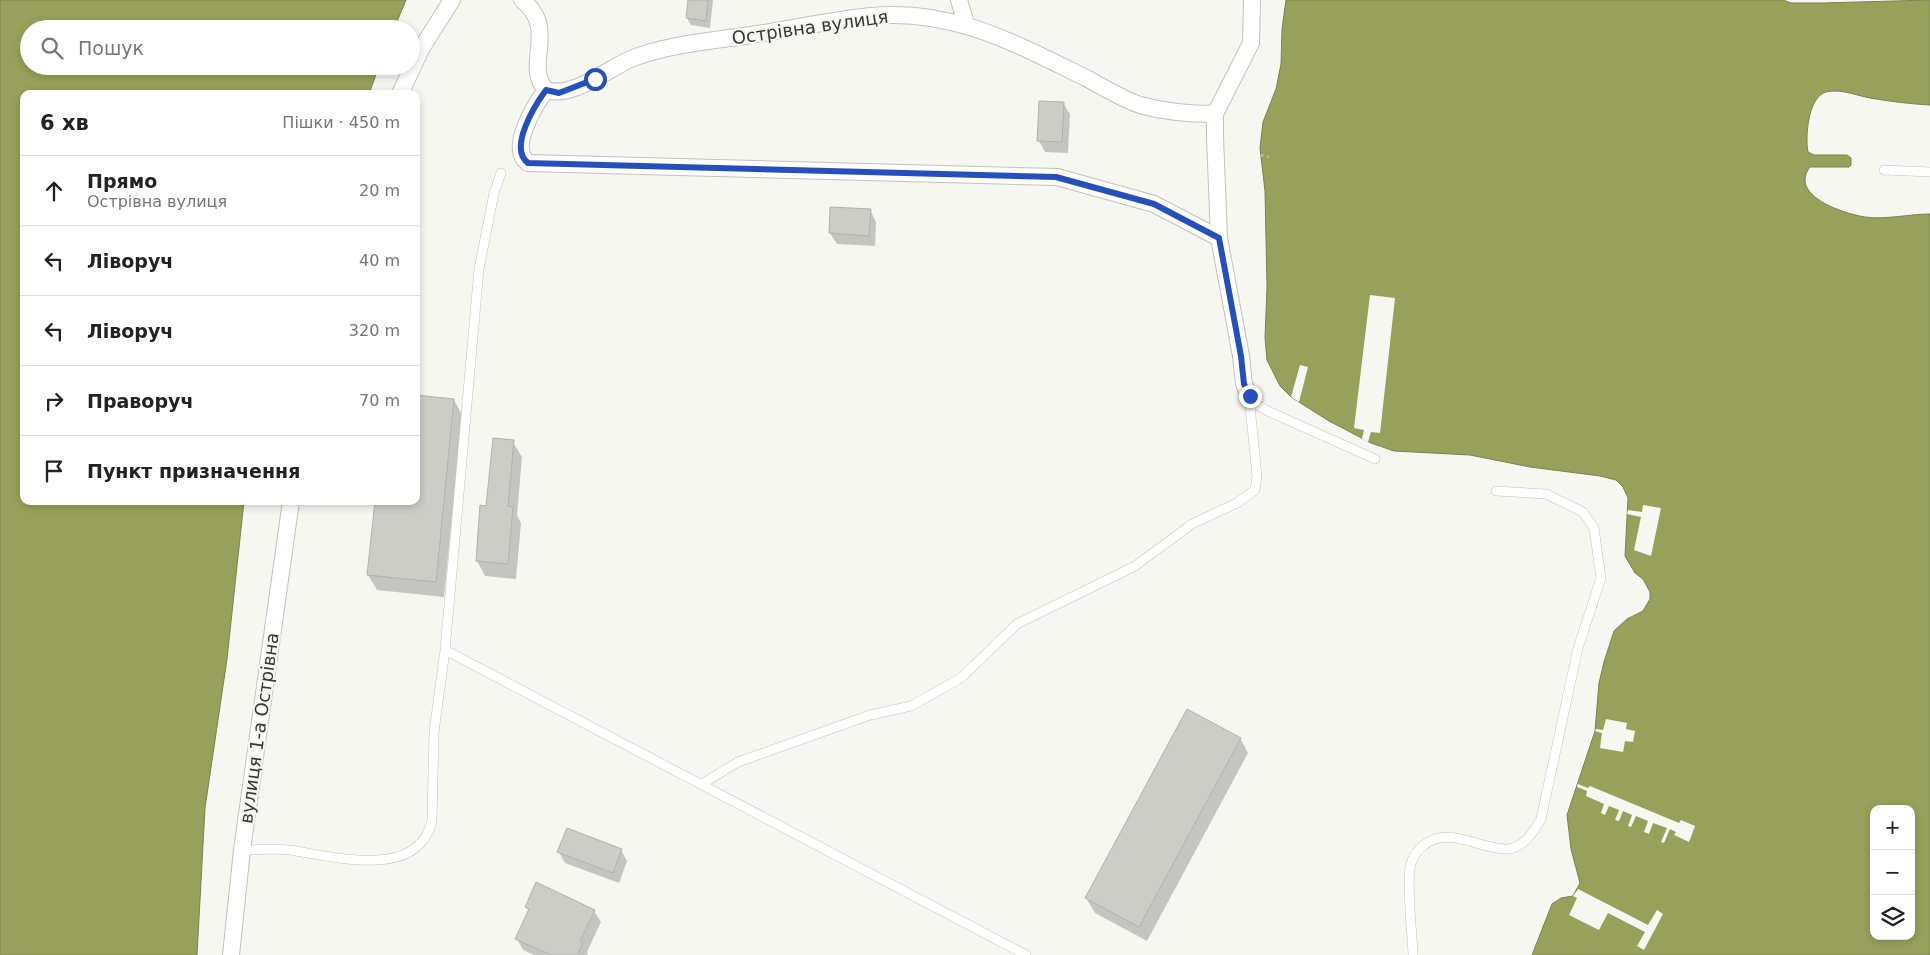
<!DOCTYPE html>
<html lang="uk">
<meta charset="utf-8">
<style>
body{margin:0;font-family:"DejaVu Sans",sans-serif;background:#f6f6f6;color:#222}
.controls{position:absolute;right:15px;bottom:15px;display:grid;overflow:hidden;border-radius:10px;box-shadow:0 2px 8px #0003}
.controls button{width:45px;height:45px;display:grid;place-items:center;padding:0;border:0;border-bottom:1px solid #e0e0e0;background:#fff;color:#222;font:25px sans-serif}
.stop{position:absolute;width:15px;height:15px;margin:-11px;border:4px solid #264fbe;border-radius:50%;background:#fff}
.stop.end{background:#264fbe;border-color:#fff;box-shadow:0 1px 5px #0008}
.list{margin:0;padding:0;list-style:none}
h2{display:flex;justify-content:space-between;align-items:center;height:65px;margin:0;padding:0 20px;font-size:21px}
h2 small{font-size:16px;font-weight:400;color:#767676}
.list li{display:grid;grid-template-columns:32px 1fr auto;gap:15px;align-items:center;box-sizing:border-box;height:70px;padding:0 20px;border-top:1px solid #e0e0e0}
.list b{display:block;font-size:19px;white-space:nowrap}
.list p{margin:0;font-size:16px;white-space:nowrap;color:#767676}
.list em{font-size:16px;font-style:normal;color:#767676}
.icon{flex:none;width:28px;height:28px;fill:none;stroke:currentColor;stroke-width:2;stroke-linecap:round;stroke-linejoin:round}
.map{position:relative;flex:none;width:1930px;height:955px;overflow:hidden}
.search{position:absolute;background:#fff;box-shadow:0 2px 8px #0003;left:20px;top:20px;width:400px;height:55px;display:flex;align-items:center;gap:12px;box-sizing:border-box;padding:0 18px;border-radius:28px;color:#767676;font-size:19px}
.panel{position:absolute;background:#fff;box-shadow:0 2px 8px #0003;left:20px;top:90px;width:400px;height:415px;border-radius:10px}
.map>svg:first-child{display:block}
.water{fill:#98a15b;stroke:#7b8250;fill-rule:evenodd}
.pier{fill:#f6f7f1}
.shadow{fill:#0003}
.building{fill:#cccdc7;stroke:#b1b2ac}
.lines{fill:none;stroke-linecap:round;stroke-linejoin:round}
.service-casing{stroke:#c1c2bc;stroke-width:10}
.minor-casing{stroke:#c1c2bc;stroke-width:18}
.path{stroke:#bcbdb8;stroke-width:2.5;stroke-dasharray:2.5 4;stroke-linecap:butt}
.service{stroke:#fff;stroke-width:9}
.minor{stroke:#fff;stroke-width:16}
.route{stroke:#264fbe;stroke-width:6}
.labels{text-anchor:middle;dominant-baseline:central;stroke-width:4.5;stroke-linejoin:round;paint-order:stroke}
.street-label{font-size:18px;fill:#373835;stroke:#f6f7f1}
</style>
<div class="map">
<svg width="1930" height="955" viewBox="0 0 1930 955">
<rect width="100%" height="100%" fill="#f6f7f1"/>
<path class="water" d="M0,0H406L394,29H29V66H379L369,94H24V501H244L227,659L205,808L197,955H0Z
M1286,0H1783L1791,3H1822L1930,0V105C1912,104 1894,102 1876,99C1859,97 1842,88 1826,92C1808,97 1805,137 1808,152L1814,155H1847L1851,158V165L1849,167H1810C1788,196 1845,214 1865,217C1885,220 1909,214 1930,214V955H1532L1552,904L1561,898L1573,896L1580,883L1571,849L1567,815L1595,731L1599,683L1604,662L1614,631L1627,619L1643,611L1650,599V592L1643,579L1635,573L1625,556L1628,498L1623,487L1616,480L1600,476L1530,467L1470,455L1394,451L1371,443L1329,421L1291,397L1280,386L1267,360L1265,338L1267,287L1265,191L1260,148L1263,122L1276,89L1281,64L1282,29ZM1874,809H1911V936H1874Z"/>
<path class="pier" d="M1370,295L1395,298L1380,433L1371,432L1368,442L1362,439L1364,430L1354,428Z
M1300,365L1308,367L1299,402L1291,397Z
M1643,505L1661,508L1651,556L1634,550L1641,517L1627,514L1628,510L1642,512Z
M1606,719L1627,723L1626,729L1635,731L1633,742L1625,741L1623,752L1600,748L1602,733L1595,731L1596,729L1603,730Z
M1578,784L1588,788L1590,786L1679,823L1681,820L1695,826L1689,842L1674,835L1676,832L1670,829L1664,843L1661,842L1667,828L1653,823L1649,834L1644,832L1648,821L1636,816L1631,827L1628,826L1632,815L1623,811L1619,821L1615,820L1619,810L1609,806L1605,815L1601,813L1604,804L1586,796L1587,791L1577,787Z
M1578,889L1648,925L1657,910L1663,914L1644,950L1637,946L1645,932L1608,913L1599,930L1569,915L1577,898L1573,896Z"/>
<path class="shadow" d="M689,0H713L710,28L691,25L687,18Z
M1063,103L1070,114L1068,153L1045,152L1039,141Z
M870,210L876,222L875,246L837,244L830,233Z
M454,400L462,415L444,597L377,590L368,575L416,501Z
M513,442L522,457L517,515L521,523L516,579L485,576L477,561L488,507Z
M1240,738L1248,753L1147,941L1095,913L1086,898Z
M621,850L627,861L619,883L565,863L559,852Z
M526,907L594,911L601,922L587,952L588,955H534L523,950L517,939L529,911Z"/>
<path class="building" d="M688,0H708L706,21L686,18Z
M1039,101L1064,102L1062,142L1037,141Z
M830,207L871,209L869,236L829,233Z
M416,395L454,399L436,582L367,575L375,501H416Z
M493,438L514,440L508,506L513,507L508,564L476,561L480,505L486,506Z
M1187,709L1241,738L1139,927L1085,898Z
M567,828L622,849L613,873L557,852Z
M536,882L595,910L580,941L583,943L577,955H551L515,939L529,909L525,907Z"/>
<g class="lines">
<defs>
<path id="service" d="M1884,170L1930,172
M1249,396L1259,406L1270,412L1375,459
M445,650L1026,955
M702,784L738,762L870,715L911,706L961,678L1017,624L1135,566L1192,524L1237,503L1255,490L1257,476L1249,396
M242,850C258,850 274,848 289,850C333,856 418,881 432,821L434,732L445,650L479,269L494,193L501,173
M1413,955C1412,928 1407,894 1410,867C1412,858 1417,850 1424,845C1449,825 1480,850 1508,849C1523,848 1535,830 1541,819L1578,648L1601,578L1594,528L1583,512L1546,494L1496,491"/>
<path id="minor" d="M522,0C559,29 523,65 546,90
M959,0L966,24
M546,90C535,105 508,148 528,163L1057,177L1154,204L1219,238
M546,90C573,99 608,68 633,58C670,44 712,41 751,35C791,29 831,20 871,16C953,8 1016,44 1086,78C1103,87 1122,99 1140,105C1165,112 1189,114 1215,114
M400,94L421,49L452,0
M1249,396L1244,384L1241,356L1219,238L1215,137V114L1251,43L1252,0
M231,955L242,850L291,501"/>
</defs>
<use href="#service" class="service-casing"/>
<use href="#minor" class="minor-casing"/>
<path class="path" d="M1261,155L1269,157"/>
<use href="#service" class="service"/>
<use href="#minor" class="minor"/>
</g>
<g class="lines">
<path class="route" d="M595,79L559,93L546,90C535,105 508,148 528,163L1056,177L1154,204L1219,238L1241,356L1244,384L1250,396"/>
</g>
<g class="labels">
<g class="street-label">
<text transform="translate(810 27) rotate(-8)">Острівна вулиця</text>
<text transform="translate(259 728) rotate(-82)">вулиця 1-а Острівна</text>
</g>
</g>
</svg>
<div class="controls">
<button>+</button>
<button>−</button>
<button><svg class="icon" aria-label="layers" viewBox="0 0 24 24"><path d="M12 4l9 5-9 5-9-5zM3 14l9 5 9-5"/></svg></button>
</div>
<div class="stop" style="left:595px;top:79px"></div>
<div class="stop end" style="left:1250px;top:396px"></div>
<div class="search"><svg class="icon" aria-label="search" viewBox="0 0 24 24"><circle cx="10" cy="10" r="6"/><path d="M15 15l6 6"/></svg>Пошук</div>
<section class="panel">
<h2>6 хв<small>Пішки · 450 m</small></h2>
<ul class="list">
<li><svg class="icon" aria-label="ahead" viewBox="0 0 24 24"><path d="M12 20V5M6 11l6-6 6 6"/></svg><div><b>Прямо</b><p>Острівна вулиця</p></div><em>20 m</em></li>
<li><svg class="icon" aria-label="left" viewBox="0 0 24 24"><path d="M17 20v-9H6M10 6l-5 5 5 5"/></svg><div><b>Ліворуч</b></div><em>40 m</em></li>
<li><svg class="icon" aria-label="left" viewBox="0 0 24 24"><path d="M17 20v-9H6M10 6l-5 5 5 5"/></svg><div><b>Ліворуч</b></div><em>320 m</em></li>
<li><svg class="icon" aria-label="right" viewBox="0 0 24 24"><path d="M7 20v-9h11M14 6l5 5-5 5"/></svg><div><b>Праворуч</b></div><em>70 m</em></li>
<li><svg class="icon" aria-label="arrive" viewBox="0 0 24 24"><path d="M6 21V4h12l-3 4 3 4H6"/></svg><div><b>Пункт призначення</b></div></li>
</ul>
</section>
</div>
